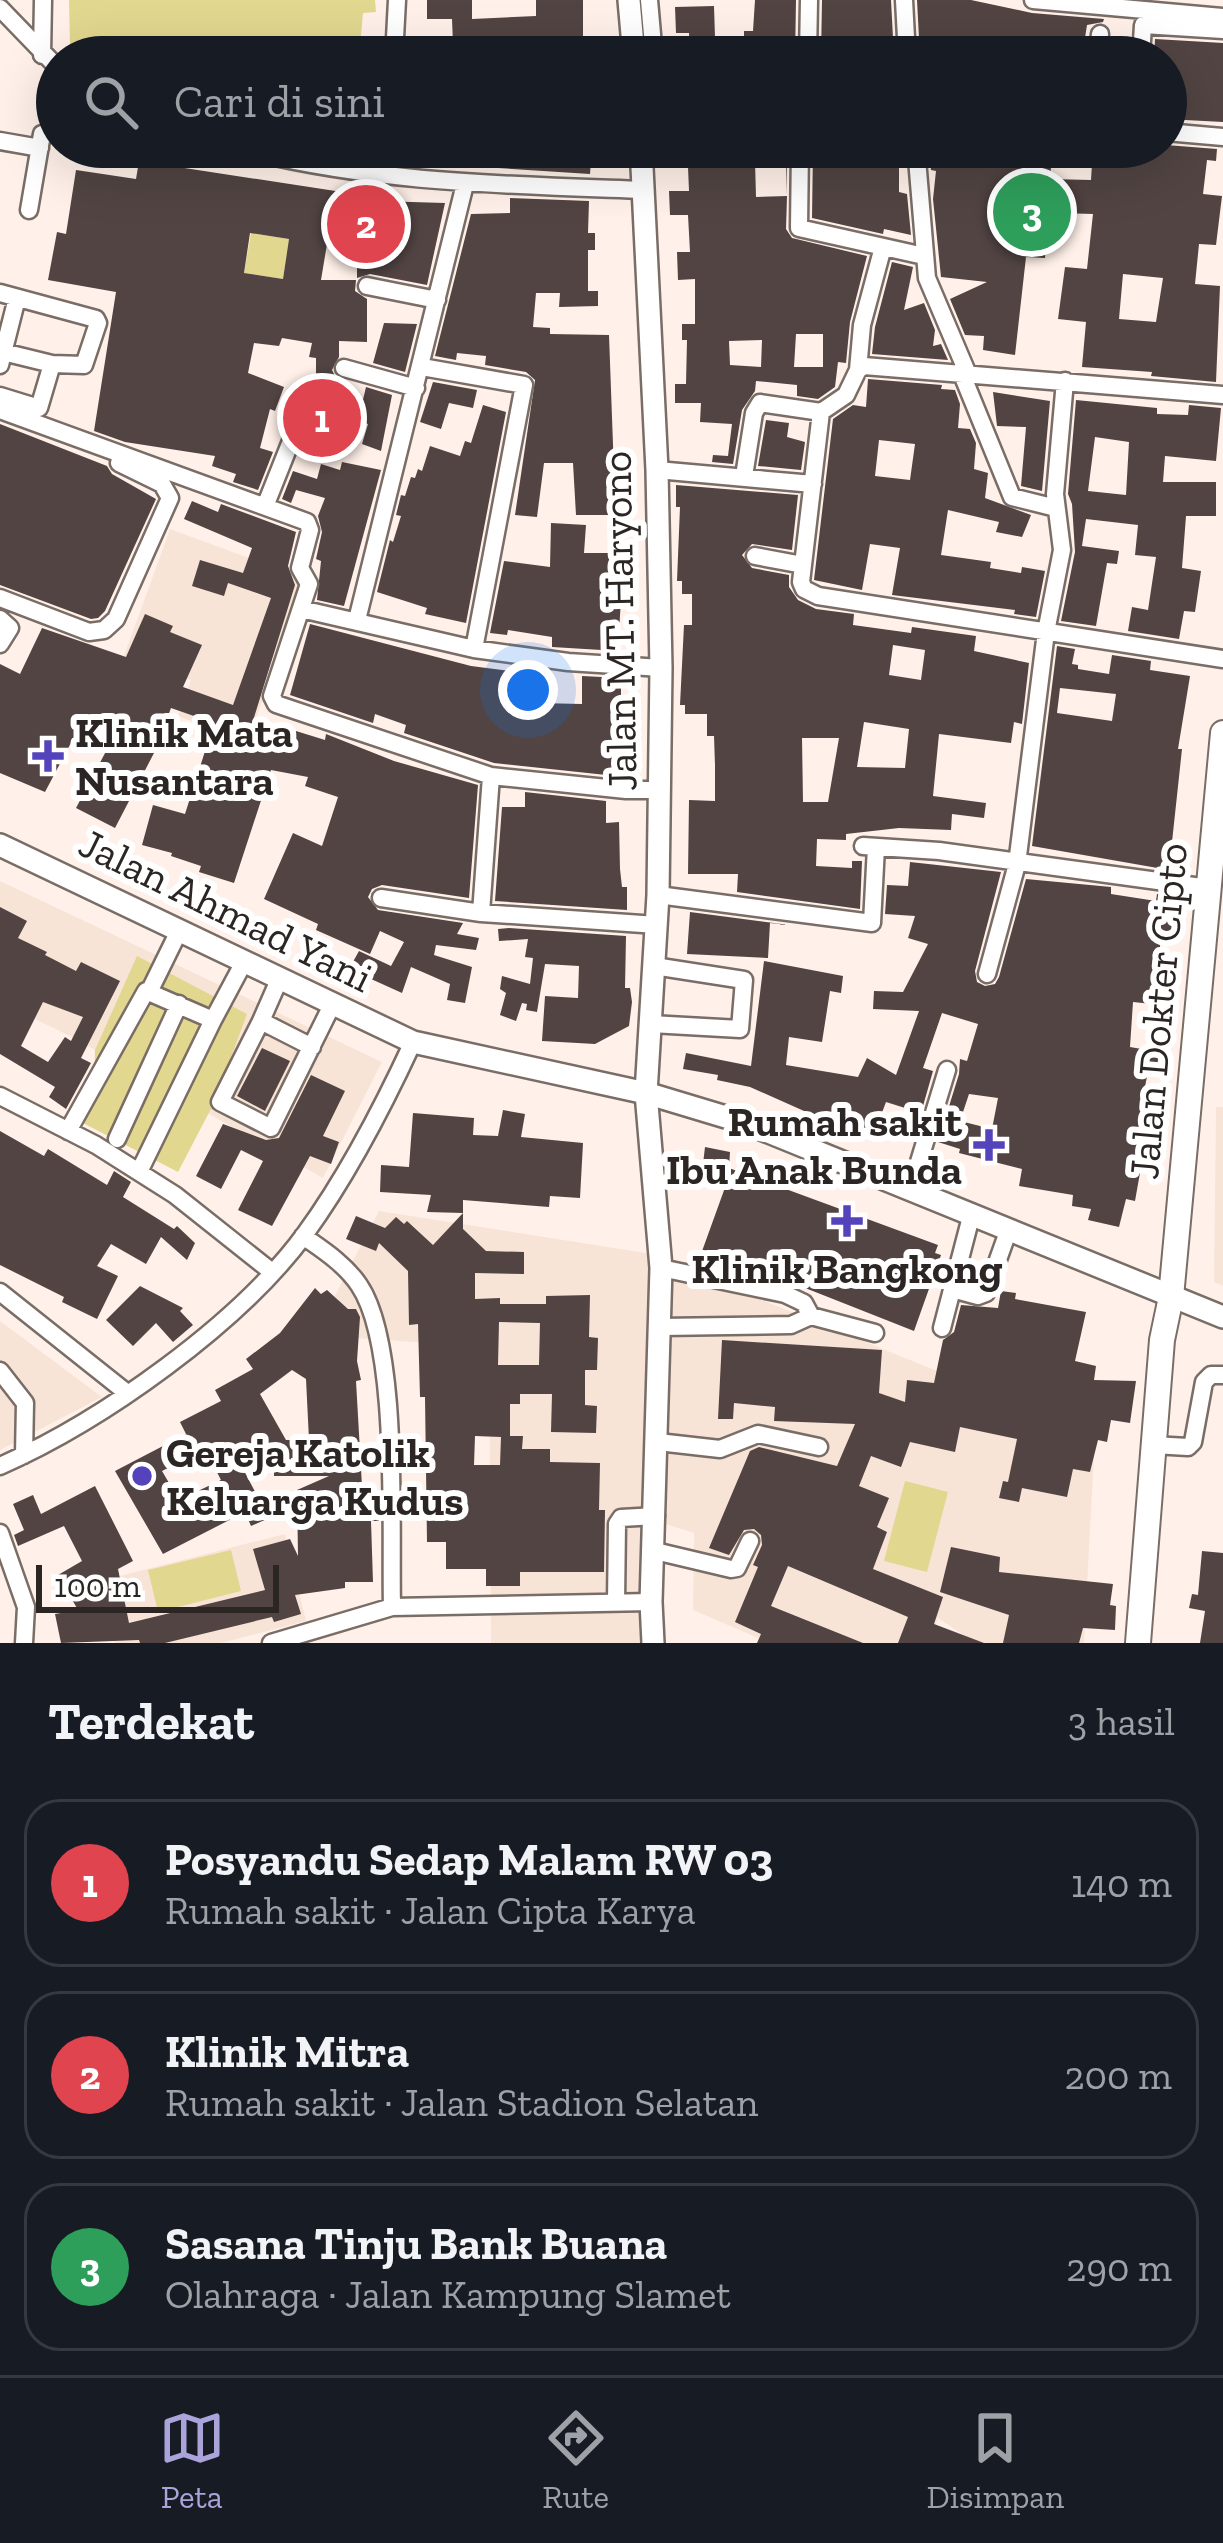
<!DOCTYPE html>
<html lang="id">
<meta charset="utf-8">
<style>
body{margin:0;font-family:"Zilla Slab",serif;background:#242831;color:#f1f3f6}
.scale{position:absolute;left:36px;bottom:30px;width:243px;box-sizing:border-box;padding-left:12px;border:6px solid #2b2623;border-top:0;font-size:33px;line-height:42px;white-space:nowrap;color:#2b2623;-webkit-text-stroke:9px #fff;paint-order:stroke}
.you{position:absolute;left:528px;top:690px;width:42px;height:42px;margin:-30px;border:9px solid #fff;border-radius:50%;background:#1a73e8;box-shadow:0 0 0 18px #1a73e833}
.badge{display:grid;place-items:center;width:78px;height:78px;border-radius:50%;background:#aba4db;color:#fff;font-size:39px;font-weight:700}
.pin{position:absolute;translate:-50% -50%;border:6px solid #fff;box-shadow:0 3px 12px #0006}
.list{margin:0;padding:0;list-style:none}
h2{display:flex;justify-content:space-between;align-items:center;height:156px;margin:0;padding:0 48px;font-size:51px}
h2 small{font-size:39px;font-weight:400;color:#9ea1a6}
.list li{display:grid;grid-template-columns:78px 1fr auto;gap:36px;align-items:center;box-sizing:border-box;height:168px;margin:0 24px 24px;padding:0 24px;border:3px solid #363941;border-radius:36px}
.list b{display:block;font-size:45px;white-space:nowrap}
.list p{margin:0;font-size:39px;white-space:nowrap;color:#9ea1a6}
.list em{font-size:39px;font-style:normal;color:#9ea1a6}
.icon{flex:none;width:66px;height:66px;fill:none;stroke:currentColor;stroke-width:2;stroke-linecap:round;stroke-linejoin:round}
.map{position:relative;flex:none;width:1223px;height:1643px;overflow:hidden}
.search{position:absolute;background:#171b24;box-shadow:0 12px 48px #0002;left:36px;right:36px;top:36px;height:132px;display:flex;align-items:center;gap:30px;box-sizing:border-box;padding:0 42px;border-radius:66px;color:#9ea1a6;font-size:45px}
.sheet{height:732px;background:#171b24}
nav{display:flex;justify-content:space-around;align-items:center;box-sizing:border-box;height:168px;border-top:3px solid #363941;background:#171b24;font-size:33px;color:#9ea1a6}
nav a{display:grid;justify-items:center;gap:6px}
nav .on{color:#aba4db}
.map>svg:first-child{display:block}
.built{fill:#f8e3d7}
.green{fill:#e2d78f}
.building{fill:#514443;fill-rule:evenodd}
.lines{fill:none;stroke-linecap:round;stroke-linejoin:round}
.minor-casing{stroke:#796d66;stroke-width:21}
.major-casing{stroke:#796d66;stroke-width:26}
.highway-casing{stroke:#796d66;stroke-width:28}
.minor{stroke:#fff;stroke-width:16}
.major{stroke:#fff;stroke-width:21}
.highway{stroke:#fff;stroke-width:24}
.poi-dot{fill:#5543bb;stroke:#fff;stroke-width:4.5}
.labels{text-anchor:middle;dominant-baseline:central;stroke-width:12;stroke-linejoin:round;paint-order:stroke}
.street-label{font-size:42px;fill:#2b2623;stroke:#fff}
.poi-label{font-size:42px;font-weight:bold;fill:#2b2623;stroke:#fff;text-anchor:start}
</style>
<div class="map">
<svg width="1223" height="1643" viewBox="0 0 1223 1643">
<rect width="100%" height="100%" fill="#fff1e9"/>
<path class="built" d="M170,529L307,579L253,726L228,735L178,716L191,680L124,656Z
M0,881L382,1062L323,1178L72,1037L0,1002Z
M1216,1107H1223V1286L1214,1282Z
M379,1211L646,1253L1095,1435L1084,1643H975L938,1618L932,1636L937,1643H770L693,1610L694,1533L653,1520L646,1643H491L489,1347L341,1337L318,1328Z
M0,1321L102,1397L0,1450Z
M285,1534L306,1621L221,1643H115L100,1581Z"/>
<path class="green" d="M69,0H375L376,12L363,13L359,57H85L70,45Z
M251,233L289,239L283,279L244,273Z
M137,956L247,1014L214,1103L178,1172L79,1121L94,1087L95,1050Z
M905,1481L948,1492L927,1572L884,1561Z
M231,1550L241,1591L158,1612L148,1570Z"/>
<path class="building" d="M427,0H472V19L536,16V0H583V57H535V44H506V37L466,38V57H407V43L453,44L452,19H427Z
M755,0H796L795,57H690L689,33H676L675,7L714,6L715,37L744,36V31H753Z
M822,0H891L894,57H821Z
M917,0H971L1032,13L1104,19L1103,22L1087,25L1082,57H1019L1021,43L979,36L976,57H920Z
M1155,39L1223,43V122L1166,119V57H1154Z
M1166,145L1217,149L1216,161L1207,160L1203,194L1222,196L1216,245L1199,244L1195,284L1220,286L1216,382L1151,376L1152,372L1082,367L1086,322L1058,319L1065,267L1087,269L1093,214L1060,213L1059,221L1048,220L1045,258L1026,257L1015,355L983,350L984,336L965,335L950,299L987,282L941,277L933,199L936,171L931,170L929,147H978L977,157L1051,167L1050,179L1091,180L1093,147L1146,154L1147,147ZM1123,274L1163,278L1156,322L1119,319Z
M445,147H592L590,174L466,166V161L444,160Z
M694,147H787V195L786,160L755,161L756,197L787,196L786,229L792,238L867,256L850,322L846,363L838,362L835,387L818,399L797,396V385L756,381L755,391L742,410L733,464L712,462L713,455L728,456L732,424L700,422L701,403H675V384H686L687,340H682V324H695V279L678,280L677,252H690L688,215H670L669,191H689L688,167L694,166ZM796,334H823V367H794ZM762,340L761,367L730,365L729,341Z
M813,147H814V151L880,161L884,147H903L905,168H899V192L907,194L911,235L884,229L883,234L812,218Z
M139,161L355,194L378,201L445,203L427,285L370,274L357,278V251L353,250L356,224L331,220L321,280H356L355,291L367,299V342L339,341V357L332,370L336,378L348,382L330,433L311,426L316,410V358L309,357L312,343L282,338L279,346L254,343L248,373L284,387L275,411L270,409L260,448L273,452L258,490L233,482L236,474L212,466L215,456L125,442L94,431L116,292L48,280L57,232L66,234L76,170L136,179ZM250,233L289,239L283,279L244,273Z
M510,198L589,201L588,233H595V250H588V291H598V306L559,307L560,293H536L533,327L550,328V334L609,335L614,472L610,515H576L573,463H544L537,517L515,515L535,380L526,372L485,365L486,356L457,353L456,360L435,356L471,214L510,213Z
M892,262L913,267L904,310L924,303L935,330L933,346L941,344L948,360L872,354L875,327Z
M384,323L417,324L405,372L373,363Z
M868,379L942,385L941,389L955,390L960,404L958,428L970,429L976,443L974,469L988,473L985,498L1031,515L1022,537L996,532L999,522L948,510L941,555L991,562L990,568L1021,573L1022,567L1045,571L1036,617L1014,614L1015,610L892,595L900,548L870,544L862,590L814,580L833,419L853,405L866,407ZM879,440L915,444L910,480L875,476Z
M433,382L477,390L473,408L449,403L441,429L420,422Z
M366,387L392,395L381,451L362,444L368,424L358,421Z
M993,392L1050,401L1042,491L1021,486L1026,427L997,426Z
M1076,400L1157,408V414L1188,415L1189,405L1221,408L1216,461L1165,456L1163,482H1216V516H1186L1182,568L1201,571L1195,612L1184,611L1179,639L1128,631L1132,607L1148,610L1156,557L1135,555L1138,525L1086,519L1082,546L1119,551L1117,564L1107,563L1096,626L1061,621L1075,552L1072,504L1068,494ZM1095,437L1129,442L1126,495L1088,491Z
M483,405L506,412L466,623L425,614L427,608L377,592L390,540L393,542L401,516L396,515L401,495L405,496L411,477L415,478L418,469L422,471L430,446L460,456L465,441L471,443Z
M766,420L789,423L787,437L805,442L801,470L758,466Z
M0,424L107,466L112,474L156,499L105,611L98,618L91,619L0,585Z
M342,462L381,470L344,606L317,600L321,561L316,559L322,532L318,516L325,498L296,490L291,503L282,499L293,471L317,479L321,464L340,470Z
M676,485L798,495L792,550L752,544L742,555L752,568L789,575V587L798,600L816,609L854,614L853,625L911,633L912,627L976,636L974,651L1029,663L1022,724L1014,722L1011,743L939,734L933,796L986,803L984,818L952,814L951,830L899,828L846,834V840L817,839L816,866L852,868V861H862L860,909L737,892L738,874H688L689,800L715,801V765L714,736H707V714H685V705H680L684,625H692V594H682V581H677L680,507H676ZM893,645L925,650L921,680L889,675ZM864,722L909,729L905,768L857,767ZM802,738H839L828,802H803Z
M192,501L218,512L221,504L296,532L288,566L295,585L252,724L295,737L296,731L325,740L326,734L394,761L478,785L469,898L382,885L372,889L368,897L378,910L463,923L457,934L479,938L476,950L436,945L434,955L472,967L465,1003L447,1000L450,984L411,967L402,993L349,969L359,951L391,966L404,942L380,931L370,954L316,930L318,924L264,899L293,833L322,846L338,797L305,786L308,777L271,770L234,883L199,872L201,866L171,856L172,853L142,845L153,805L185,814L214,723L171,708L154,753L115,828L76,808L113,738L82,722L45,792L0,773V664L20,674L42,628L126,657L145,614L173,626L170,632L202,645L183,687L233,705L271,598L228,583L224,596L192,586L200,560L243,573L252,548L184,519Z
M551,523L586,525L584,553H625V573H615L614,598H621L618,651L552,647V637L508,630L507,635L490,633L504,561L550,567Z
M310,624L471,666L542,675L538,703L582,704V676L621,678V711H625V777L494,763L404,733L406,725L375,714L373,723L290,695Z
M1057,646L1075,649L1072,664L1078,665V669L1109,674L1112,655L1151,661L1150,670L1190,676L1178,749H1182L1169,870L1032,846ZM1060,688L1116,694L1112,721L1057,713Z
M525,792L606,801V823L619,822L620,869L622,887H627V910L495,901L502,807H525Z
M910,862L1001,872L975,971L977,982L985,986L995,984L999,977L1026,879L1111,887V894L1156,901L1157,894L1179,897L1174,940L1161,939L1152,1004L1133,1002L1130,1047L1159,1052L1157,1067L1149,1066L1144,1092L1154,1094L1135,1201L1126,1199L1119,1227L1088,1220L1091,1209L1072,1206L1073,1195L1019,1186L1022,1169L959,1153L960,1149L938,1142L959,1074L960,1059L967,1061L978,1024L942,1013L923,1068L933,1071L921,1113L886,1102L874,1134L824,1115L822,1119L750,1087L717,1080L718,1075L683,1069L686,1053L751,1066L764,961L843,976L841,993L830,991L822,1042L789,1037L786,1065L858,1077L867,1058L896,1075L919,1011L873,1009L874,991L903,992L928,944L908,938L915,916L885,914L887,885L908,886ZM969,1094L998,1098L992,1129L960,1121Z
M0,907L27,921L18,938L47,952L45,955L76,971L81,962L120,981L81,1058L91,1063L66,1109L49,1097L55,1087L0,1054ZM43,1002L83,1017L71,1041L65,1037L48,1062L21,1046Z
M690,912L789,925L770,923L768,958L687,954Z
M509,928L626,936L625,988H630L632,1002L629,1026L595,1044L542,1041L545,996L578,998L579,966L545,964L537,1012L526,1010L527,1004L522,1003L516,1021L500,1015L506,993L500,989L502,976L530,984L533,958L525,957L528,939L499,941L498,929Z
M262,1048L290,1061L265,1111L237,1096Z
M311,1075L345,1091L323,1136L339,1142L331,1164L310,1156L272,1226L238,1210L263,1161L241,1150L221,1189L196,1176L223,1124L266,1140L279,1138Z
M503,1110L525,1114L521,1137L583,1143L580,1198L550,1196L549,1207L463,1200V1213L427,1212L431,1195L380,1192L381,1165L409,1167L413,1113L474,1118L473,1135L498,1136Z
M0,1131L44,1156L48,1149L107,1185L114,1171L131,1182L123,1197L174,1229L177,1226L195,1243L187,1260L161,1237L146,1264L111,1244L97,1266L118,1276L97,1319L62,1302L64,1297L0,1265Z
M705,1147L730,1152L729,1168L938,1245L935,1253L941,1255L914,1331L790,1282L701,1254L727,1182L701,1181Z
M463,1213V1229L486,1251L524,1252V1274L475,1273V1299L500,1298V1304H546V1296L590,1295L589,1337L598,1338L597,1370H585V1405L597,1406L596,1433L551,1432L552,1394H520V1404H510V1436H523L522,1449H550V1462L600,1463L599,1510H605L604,1572H520V1586H486V1569H446V1542H427L425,1397H420L418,1324L409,1325L408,1271L379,1243L376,1251L346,1239L356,1216L385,1228L396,1217L404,1224L407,1221L433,1245ZM499,1322L540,1323L539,1365H498ZM475,1436L501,1437L500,1465H474Z
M140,1286L183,1308L180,1311L193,1325L173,1342L156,1323L133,1346L106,1320Z
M315,1288L321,1294L327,1290L348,1309H356L360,1317L357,1361L361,1380L356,1381L363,1504H379V1521H371L373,1582H345V1588L295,1595L301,1614L274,1622L272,1617L165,1643H140L139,1640L61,1643L55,1614L78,1610L58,1575L82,1561L64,1526L18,1546L14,1535L24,1530L13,1504L33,1495L41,1514L95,1486L133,1561L118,1569L129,1623L265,1590L253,1549L290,1539L298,1556L297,1490L329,1476H274V1449L242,1467L269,1518L251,1526L245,1512L163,1554L115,1471L186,1434L180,1422L221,1401L215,1390L253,1369L246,1359L280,1333ZM292,1370L306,1379L309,1440H286L260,1394ZM205,1449L221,1480L179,1500L162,1471Z
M1001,1291L1016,1293L1015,1299L1086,1312L1075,1361L1096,1366L1094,1380L1136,1381L1130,1423L1111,1420L1107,1442L1098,1440L1090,1472L1073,1469L1067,1497L1022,1488L1019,1502L999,1498L1003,1481L1008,1482L1017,1439L960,1427L955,1452L910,1442L901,1467L871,1456L859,1486L889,1498L877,1527L887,1532L873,1569L943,1597L934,1624L984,1643H898L908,1617L788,1566L771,1606L863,1643H757L761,1634L735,1622L758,1567L753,1565L762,1545L761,1535L754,1529L744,1530L729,1555L709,1548L750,1451L759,1447L837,1466L855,1424L774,1421L775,1407L734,1403L733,1419H718L722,1340L882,1350L879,1393L905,1402L907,1380L934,1383L943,1340L954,1332L961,1305L998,1308Z
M951,1547L1000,1557L999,1572L1113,1584L1110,1605L1116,1606L1115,1630L1083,1628L1079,1643H1003L1009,1615L940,1592Z
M1202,1551L1223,1553V1643H1200L1205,1611L1189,1608L1192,1594L1198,1595Z"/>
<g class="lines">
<defs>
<path id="minor" d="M649,0L654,57
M904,0L907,57
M1033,0L1223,17
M0,8L57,67
M42,55L43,0
M394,57L397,0
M808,57L809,0
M1097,57L1100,34
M1141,57L1143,25L1223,30
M1166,132L1223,137
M0,141L40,148
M234,147C368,183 506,185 643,190
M800,147L799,228L924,256
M916,147L927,278L967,372
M386,175L388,147
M29,210L42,134L57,129
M367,286L437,300
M0,293L96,319L98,323L84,365L52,364L3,352
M0,365L17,298
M422,367L524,385L474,649
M344,368L416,388
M858,370L862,325L883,247
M961,372L1012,497L1056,508
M1223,395L864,366L858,370L846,395L821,412L801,582L804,589L818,596L1223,659
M0,396L39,408L52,364
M0,410L307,522L310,530L300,568L309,584L272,696L276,704L491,776L626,790H661
M657,470L813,484
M744,476L754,413L760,403L821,412
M266,504L303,411
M755,556L803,565
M0,598L89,632L104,630L116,619L170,498L162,484L119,463
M301,609L474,649L568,662L661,668
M0,619L10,628L0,644
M357,620L465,184
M863,846L939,851L1209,888
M658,895L872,923L876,847
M381,898L481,913L657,925
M481,913L491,776
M987,974L1017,864L1046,632L1062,550L1055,494L1065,381
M279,980L261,1021L312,1047
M150,990L179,931
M261,1021L220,1102L271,1128L332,1005
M651,1024L740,1029L744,980L654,966
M0,1096L96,1145L175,1195L272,1272
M68,1131L146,991L213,1020L244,962
M117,1139L179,1004
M139,1172L213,1020
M911,1188L947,1070
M303,1236C323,1250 345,1264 359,1285C400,1345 390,1530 392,1607
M661,1268L785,1294L804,1303L811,1316L875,1333
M952,1289L978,1296L986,1293L1009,1229
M0,1292L127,1393
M661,1327L791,1325L811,1316
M942,1328L972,1213
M0,1371L25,1403L24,1455
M658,1442L720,1449L758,1434L819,1447
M1153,1445L1188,1447L1193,1442L1204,1382L1211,1375H1223
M0,1466C102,1421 239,1324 305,1234C348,1175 382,1109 413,1042
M0,1533L26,1607L24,1643
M655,1551L731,1569L737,1568L750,1541
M616,1602L617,1524L621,1518L656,1516
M271,1643L392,1607L651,1602"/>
<path id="major" d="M629,0L634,57
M641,147L657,470L661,668L658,895L646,1093L661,1268L651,1602L653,1643
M0,845L413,1042L646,1093L749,1124L1223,1317"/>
<path id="highway" d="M1138,1643L1162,1340L1171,1297L1223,733"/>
</defs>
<use href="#minor" class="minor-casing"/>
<use href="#major" class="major-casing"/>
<use href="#highway" class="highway-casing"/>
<use href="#minor" class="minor"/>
<use href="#major" class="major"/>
<use href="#highway" class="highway"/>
</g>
<g class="poi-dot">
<path d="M42 738h12v12h12v12h-12v12h-12v-12h-12v-12h12z"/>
<path d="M983 1127h12v12h12v12h-12v12h-12v-12h-12v-12h12z"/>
<path d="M841 1203h12v12h12v12h-12v12h-12v-12h-12v-12h12z"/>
<circle cx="142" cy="1476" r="12"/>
</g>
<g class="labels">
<g class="street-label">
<text transform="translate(619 621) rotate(-91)">Jalan MT. Haryono</text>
<text transform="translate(226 910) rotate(26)">Jalan Ahmad Yani</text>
<text transform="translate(1158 1011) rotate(-85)">Jalan Dokter Cipto</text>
</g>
<g class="poi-label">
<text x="75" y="732">Klinik Mata<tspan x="75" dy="48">Nusantara</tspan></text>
<text x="962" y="1121" text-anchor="end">Rumah sakit<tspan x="962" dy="48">Ibu Anak Bunda</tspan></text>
<text x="847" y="1268" text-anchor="middle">Klinik Bangkong</text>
<text x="166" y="1452">Gereja Katolik<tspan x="166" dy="48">Keluarga Kudus</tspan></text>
</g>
</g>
</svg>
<div class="scale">100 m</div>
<div class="you"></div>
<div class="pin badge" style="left:322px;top:418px;background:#e0444e">1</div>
<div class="pin badge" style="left:366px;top:224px;background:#e0444e">2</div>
<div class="pin badge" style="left:1032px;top:212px;background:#2e9e5b">3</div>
<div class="search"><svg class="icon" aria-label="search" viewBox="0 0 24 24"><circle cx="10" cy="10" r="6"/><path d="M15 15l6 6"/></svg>Cari di sini</div>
</div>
<section class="sheet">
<h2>Terdekat<small>3 hasil</small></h2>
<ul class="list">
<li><span class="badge" style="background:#e0444e">1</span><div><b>Posyandu Sedap Malam RW 03</b><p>Rumah sakit · Jalan Cipta Karya</p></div><em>140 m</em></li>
<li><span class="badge" style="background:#e0444e">2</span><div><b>Klinik Mitra</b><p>Rumah sakit · Jalan Stadion Selatan</p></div><em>200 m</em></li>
<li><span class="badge" style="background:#2e9e5b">3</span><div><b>Sasana Tinju Bank Buana</b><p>Olahraga · Jalan Kampung Slamet</p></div><em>290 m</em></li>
</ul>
</section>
<nav>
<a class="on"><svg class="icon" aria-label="map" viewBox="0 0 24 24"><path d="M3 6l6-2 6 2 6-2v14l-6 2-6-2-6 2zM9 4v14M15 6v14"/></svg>Peta</a>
<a><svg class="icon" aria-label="directions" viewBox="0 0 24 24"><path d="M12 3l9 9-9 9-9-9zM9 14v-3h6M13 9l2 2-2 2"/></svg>Rute</a>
<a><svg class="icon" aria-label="saved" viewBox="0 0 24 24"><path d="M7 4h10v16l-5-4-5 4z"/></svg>Disimpan</a>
</nav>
